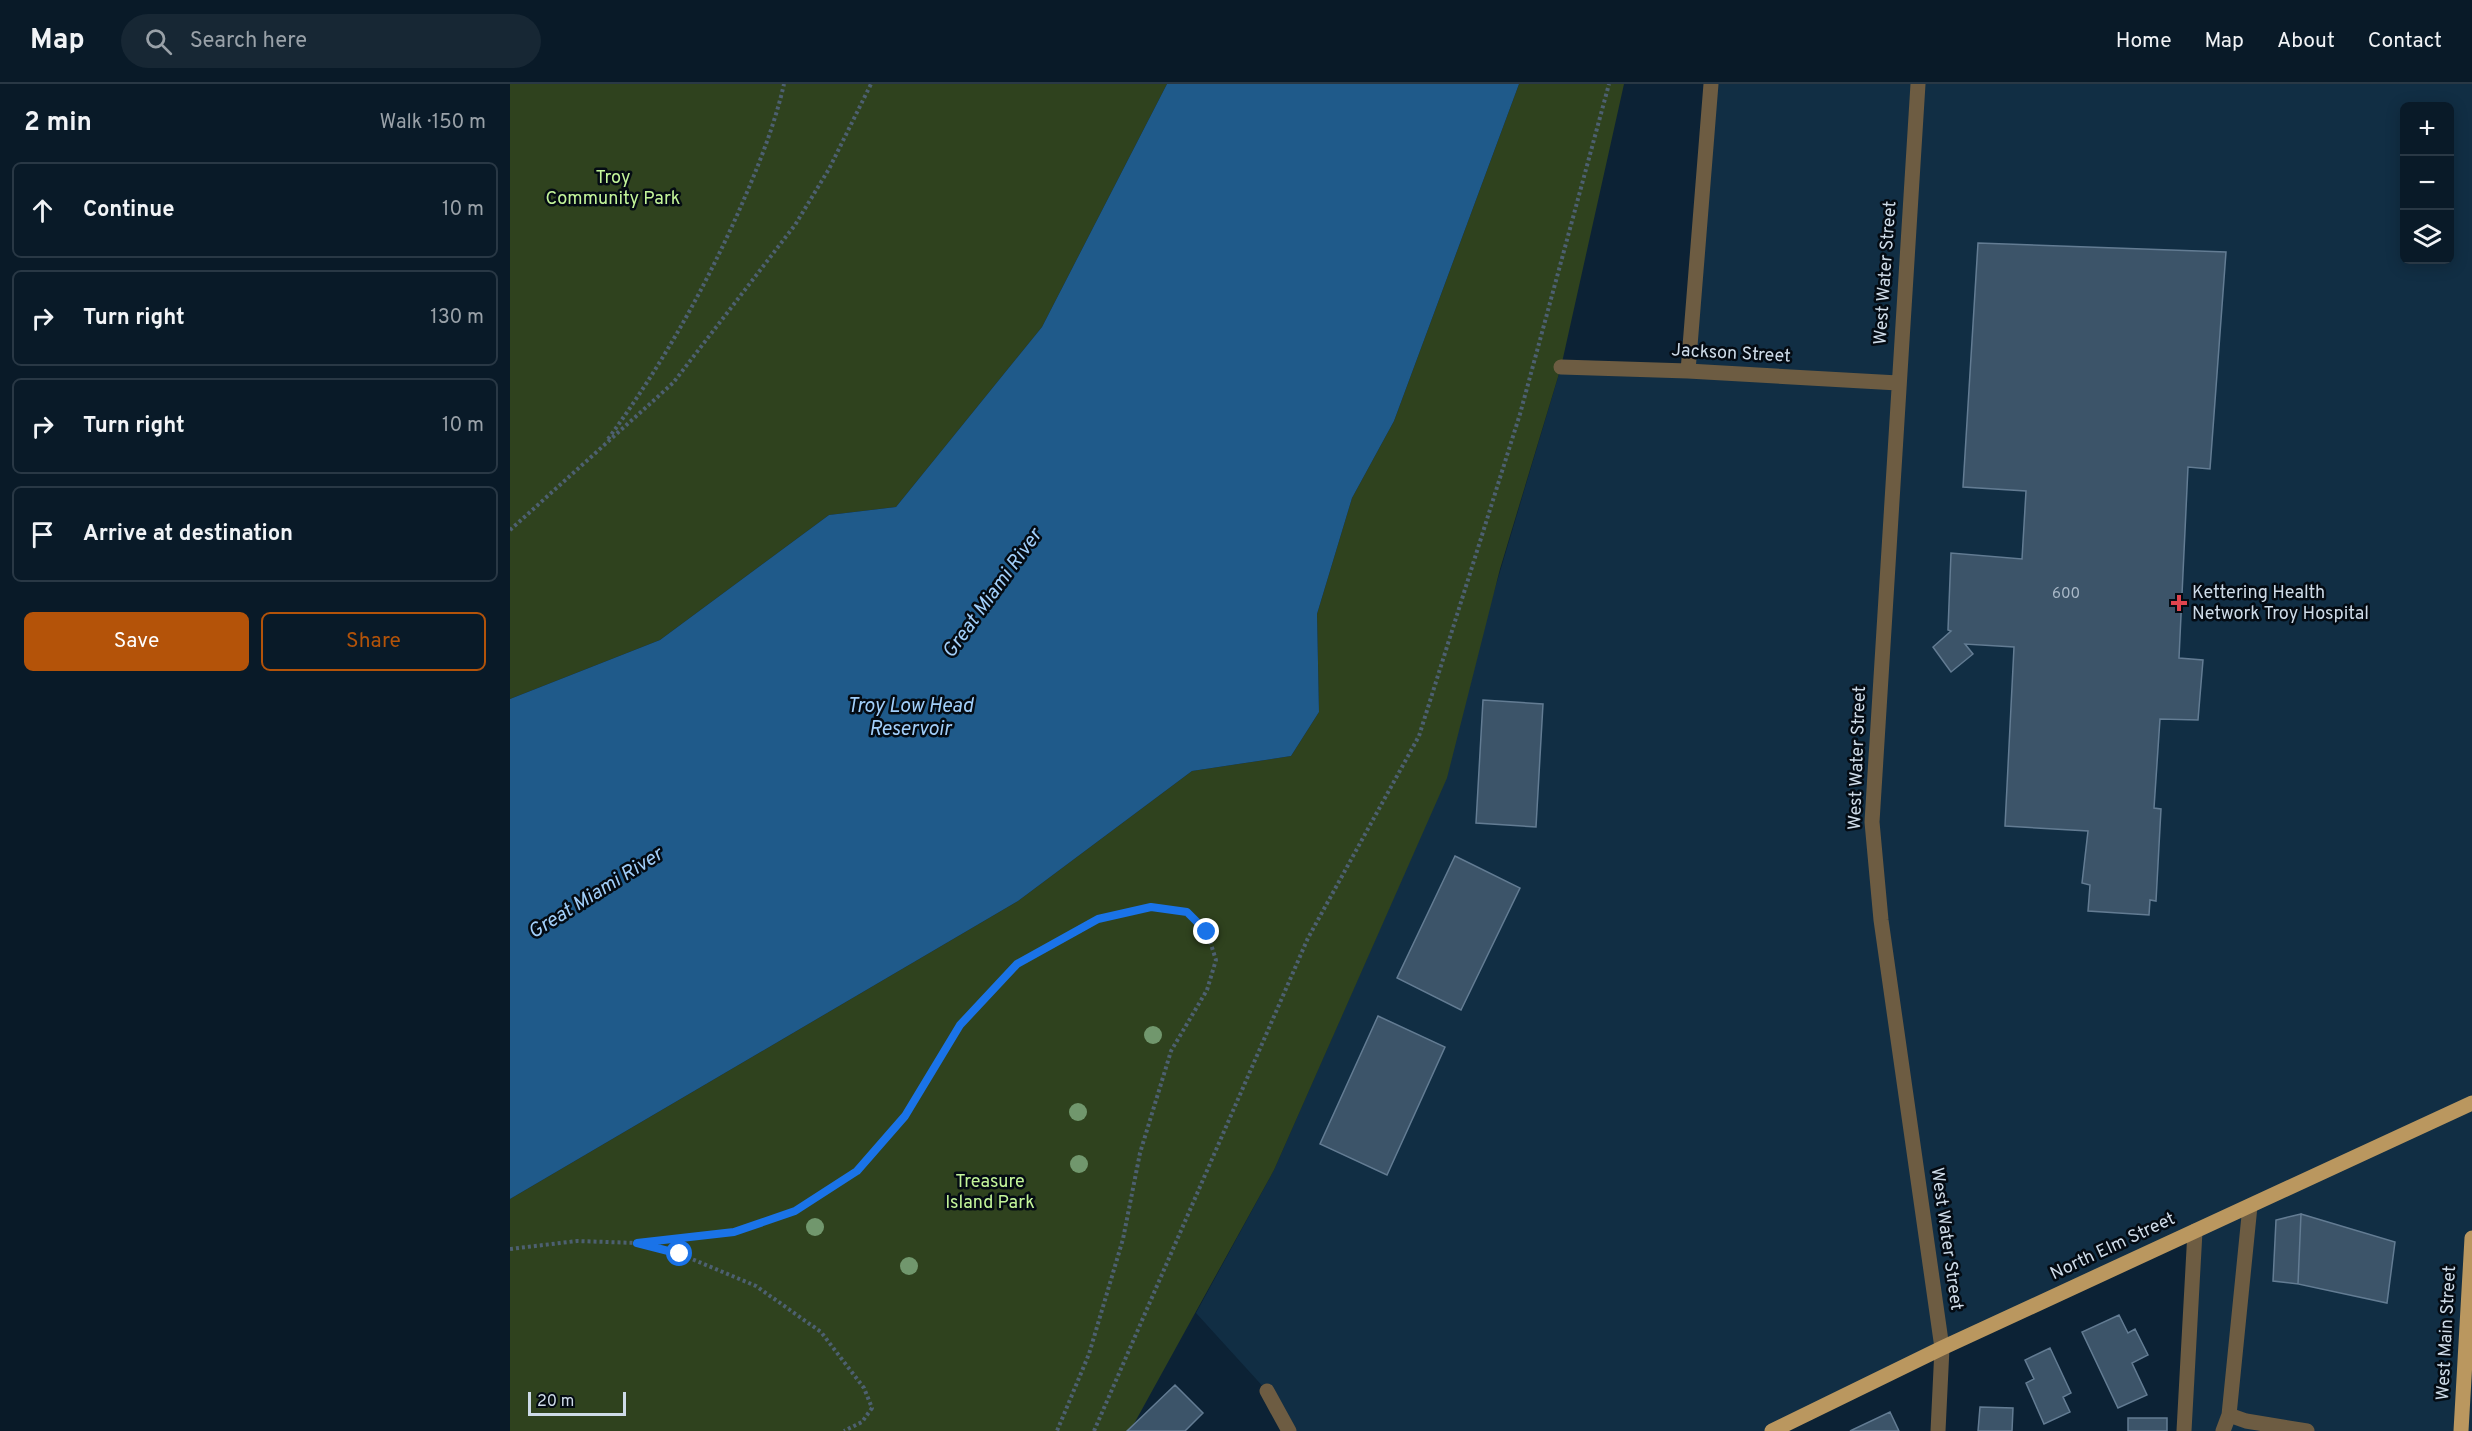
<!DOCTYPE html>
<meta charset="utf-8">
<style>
body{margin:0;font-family:Overpass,sans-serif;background:#172734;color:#f1f3f6}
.controls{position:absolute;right:18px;top:18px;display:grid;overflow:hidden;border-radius:9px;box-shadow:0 3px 15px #0003}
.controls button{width:54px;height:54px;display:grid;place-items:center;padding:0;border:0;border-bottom:2px solid #293845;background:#091a28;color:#f1f3f6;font:30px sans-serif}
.scale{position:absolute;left:18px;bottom:15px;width:98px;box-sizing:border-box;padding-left:6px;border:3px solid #cedbe8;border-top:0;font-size:16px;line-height:21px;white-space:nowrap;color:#cedbe8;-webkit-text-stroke:4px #040b13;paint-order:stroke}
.stop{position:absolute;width:18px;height:18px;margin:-14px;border:4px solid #1a73e8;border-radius:50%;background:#fff}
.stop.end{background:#1a73e8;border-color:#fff;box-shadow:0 2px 6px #0008}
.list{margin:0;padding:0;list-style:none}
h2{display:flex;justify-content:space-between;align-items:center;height:78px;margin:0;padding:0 24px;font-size:26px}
h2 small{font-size:20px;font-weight:400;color:#99a1a8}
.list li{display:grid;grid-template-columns:39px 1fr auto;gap:18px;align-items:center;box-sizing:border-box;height:96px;margin:0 12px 12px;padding:0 12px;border:2px solid #293845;border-radius:9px}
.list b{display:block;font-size:22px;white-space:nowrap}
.list em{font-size:20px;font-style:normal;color:#99a1a8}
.actions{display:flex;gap:12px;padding:18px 24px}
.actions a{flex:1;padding:14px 0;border:2px solid #b45309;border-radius:9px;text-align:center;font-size:21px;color:#b45309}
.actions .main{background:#b45309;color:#fff}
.icon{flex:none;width:33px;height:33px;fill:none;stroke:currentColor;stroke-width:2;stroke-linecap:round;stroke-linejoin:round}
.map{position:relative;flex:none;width:1962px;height:1347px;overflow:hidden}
header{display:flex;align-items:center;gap:36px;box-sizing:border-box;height:84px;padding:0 30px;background:#091a28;border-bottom:2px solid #293845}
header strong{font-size:28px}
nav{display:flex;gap:33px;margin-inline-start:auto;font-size:21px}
.search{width:420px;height:54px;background:#172734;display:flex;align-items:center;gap:15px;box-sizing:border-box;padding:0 21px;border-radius:33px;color:#99a1a8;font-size:22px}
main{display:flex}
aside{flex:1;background:#091a28}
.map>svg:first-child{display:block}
.built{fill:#112e44;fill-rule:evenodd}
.green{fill:#2f421e}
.water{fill:#1f5a8a}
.building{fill:#3c5469;stroke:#637c93;stroke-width:1.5}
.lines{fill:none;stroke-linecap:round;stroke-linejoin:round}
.path{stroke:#4d6071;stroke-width:4;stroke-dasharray:3 3;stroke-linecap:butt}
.minor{stroke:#6d5c42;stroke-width:15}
.major{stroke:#ba975f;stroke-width:15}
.tree{fill:#71976d}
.route{stroke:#1a73e8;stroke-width:8}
.health-dot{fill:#e0444e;stroke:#040b13;stroke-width:2}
.labels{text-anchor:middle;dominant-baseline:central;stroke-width:5;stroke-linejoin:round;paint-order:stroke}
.number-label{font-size:15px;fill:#aab9c8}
.park-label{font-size:18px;fill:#c4f69a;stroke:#040b13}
.street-label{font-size:18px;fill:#cedbe8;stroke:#040b13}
.poi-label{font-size:18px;fill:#cedbe8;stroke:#040b13;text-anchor:start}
.water-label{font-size:20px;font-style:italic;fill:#a2cffa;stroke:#040b13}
</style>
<header>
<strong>Map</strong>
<div class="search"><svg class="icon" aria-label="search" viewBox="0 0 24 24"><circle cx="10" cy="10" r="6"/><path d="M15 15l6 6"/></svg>Search here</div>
<nav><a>Home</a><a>Map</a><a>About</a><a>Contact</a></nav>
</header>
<main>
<aside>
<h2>2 min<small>Walk · 150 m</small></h2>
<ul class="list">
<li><svg class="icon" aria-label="ahead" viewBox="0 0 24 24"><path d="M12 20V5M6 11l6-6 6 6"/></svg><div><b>Continue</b></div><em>10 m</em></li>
<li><svg class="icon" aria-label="right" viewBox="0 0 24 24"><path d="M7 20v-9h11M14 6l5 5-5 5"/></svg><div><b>Turn right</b></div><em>130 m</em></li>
<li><svg class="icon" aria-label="right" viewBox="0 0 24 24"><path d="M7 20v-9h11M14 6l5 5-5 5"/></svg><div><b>Turn right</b></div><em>10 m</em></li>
<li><svg class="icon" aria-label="arrive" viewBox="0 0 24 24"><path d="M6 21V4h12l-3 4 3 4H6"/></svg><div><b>Arrive at destination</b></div></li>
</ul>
<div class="actions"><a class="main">Save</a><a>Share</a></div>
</aside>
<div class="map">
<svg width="1962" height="1347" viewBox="0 0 1962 1347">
<rect width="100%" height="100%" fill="#0c2235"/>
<path class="built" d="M1201,0H1962V1347H1674L1685,1147L1262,1347H779L757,1307L686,1229L764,1086L912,749L1051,283L1178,287ZM1894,22H1940V176H1894Z"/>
<path class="green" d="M0,0H657L532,243L386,423L319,431L150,556L0,615Z
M1009,0H1114L1051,283L990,485L937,694L764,1086L620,1347H0V1115L508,817L682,687L781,672L809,628L807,530L842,414L884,337Z"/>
<path class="water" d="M657,0H1009L884,337L842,414L807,530L809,628L781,672L682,687L508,817L0,1115V615L150,556L319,431L386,423L532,243Z"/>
<path class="building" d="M1468,159L1716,168L1700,385L1678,383L1669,574L1693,576L1688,636L1650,635L1644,724L1651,725L1646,817L1640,816L1639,831L1578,827L1580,801L1572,799L1578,747L1495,742L1504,563L1455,560L1463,570L1441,588L1423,563L1441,547L1438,546L1441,469L1512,475L1516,407L1453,403Z
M973,616L1033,620L1026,743L966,739Z
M945,772L1010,804L951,926L887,894Z
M868,932L935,963L877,1091L810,1060Z
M1791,1130L1788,1200L1763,1197L1766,1136Z
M1791,1130L1885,1158L1877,1219L1788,1200Z
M1609,1231L1618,1249L1625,1245L1638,1271L1622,1279L1637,1311L1608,1324L1572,1248Z
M1540,1264L1561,1309L1553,1313L1560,1328L1534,1340L1516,1299L1524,1295L1515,1276Z
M665,1301L693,1329L675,1347H617Z
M1470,1323L1503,1324L1502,1347H1468Z
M1380,1328L1389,1347H1340Z
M1618,1334H1657V1347H1618Z"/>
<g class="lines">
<path class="path" d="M98,355C150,284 192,210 228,129C246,88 264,44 274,0
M0,446L163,299L285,141L319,85L361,0
M127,1159L224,1148L284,1127L347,1087L395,1032L450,941L507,880L588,835L641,823L677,828L697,848L706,876L697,906L661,967L630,1069L613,1155L579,1270L547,1347
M0,1165L67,1157L127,1159L170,1170L246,1202L311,1248L354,1304L362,1324L352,1338L334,1347
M584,1347L798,854L909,652L1010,330L1099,0"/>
<path class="minor" d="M1408,0L1362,738L1371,836L1432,1264L1428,1347
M1051,283L1178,287L1388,299
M1178,287L1201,0
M757,1307L779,1347
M1719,1331L1740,1122
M1674,1347L1685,1147
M1713,1347L1719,1331L1736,1337L1797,1347"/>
<path class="major" d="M1262,1347L1432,1264L1962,1019
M1951,1347L1962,1154"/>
</g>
<g class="tree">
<circle cx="643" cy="951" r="9"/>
<circle cx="568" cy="1028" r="9"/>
<circle cx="569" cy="1080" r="9"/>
<circle cx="305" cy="1143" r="9"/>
<circle cx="399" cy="1182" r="9"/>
</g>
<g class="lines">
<path class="route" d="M170,1170L127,1159L224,1148L285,1127L347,1087L395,1032L450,941L507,880L588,835L641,823L677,828L697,848"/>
</g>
<path class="health-dot" d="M1666 510h6v6h6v6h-6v6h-6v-6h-6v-6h6z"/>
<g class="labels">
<g class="number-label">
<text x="1556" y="510">600</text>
</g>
<g class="park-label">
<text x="103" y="94">Troy<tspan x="103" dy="21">Community Park</tspan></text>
<text x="480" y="1098">Treasure<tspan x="480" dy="21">Island Park</tspan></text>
</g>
<g class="street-label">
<text transform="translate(1376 189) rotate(-86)">West Water Street</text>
<text transform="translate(1221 270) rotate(3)">Jackson Street</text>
<text transform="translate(1348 674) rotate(-88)">West Water Street</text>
<text transform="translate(1436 1155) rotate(82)">West Water Street</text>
<text transform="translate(1603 1163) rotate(-25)">North Elm Street</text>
<text transform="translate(1937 1249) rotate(-87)">West Main Street</text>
</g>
<g class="poi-label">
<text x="1682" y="509">Kettering Health<tspan x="1682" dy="21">Network Troy Hospital</tspan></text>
</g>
<g class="water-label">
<text transform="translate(483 510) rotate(-54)">Great Miami River</text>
<text x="400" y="623">Troy Low Head<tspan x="400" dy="23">Reservoir</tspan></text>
<text transform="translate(86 810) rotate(-32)">Great Miami River</text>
</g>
</g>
</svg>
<div class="controls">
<button>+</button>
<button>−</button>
<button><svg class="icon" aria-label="layers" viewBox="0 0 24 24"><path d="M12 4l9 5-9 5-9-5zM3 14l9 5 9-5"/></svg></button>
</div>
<div class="scale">20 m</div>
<div class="stop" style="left:170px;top:1170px"></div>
<div class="stop end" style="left:697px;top:848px"></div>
</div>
</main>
